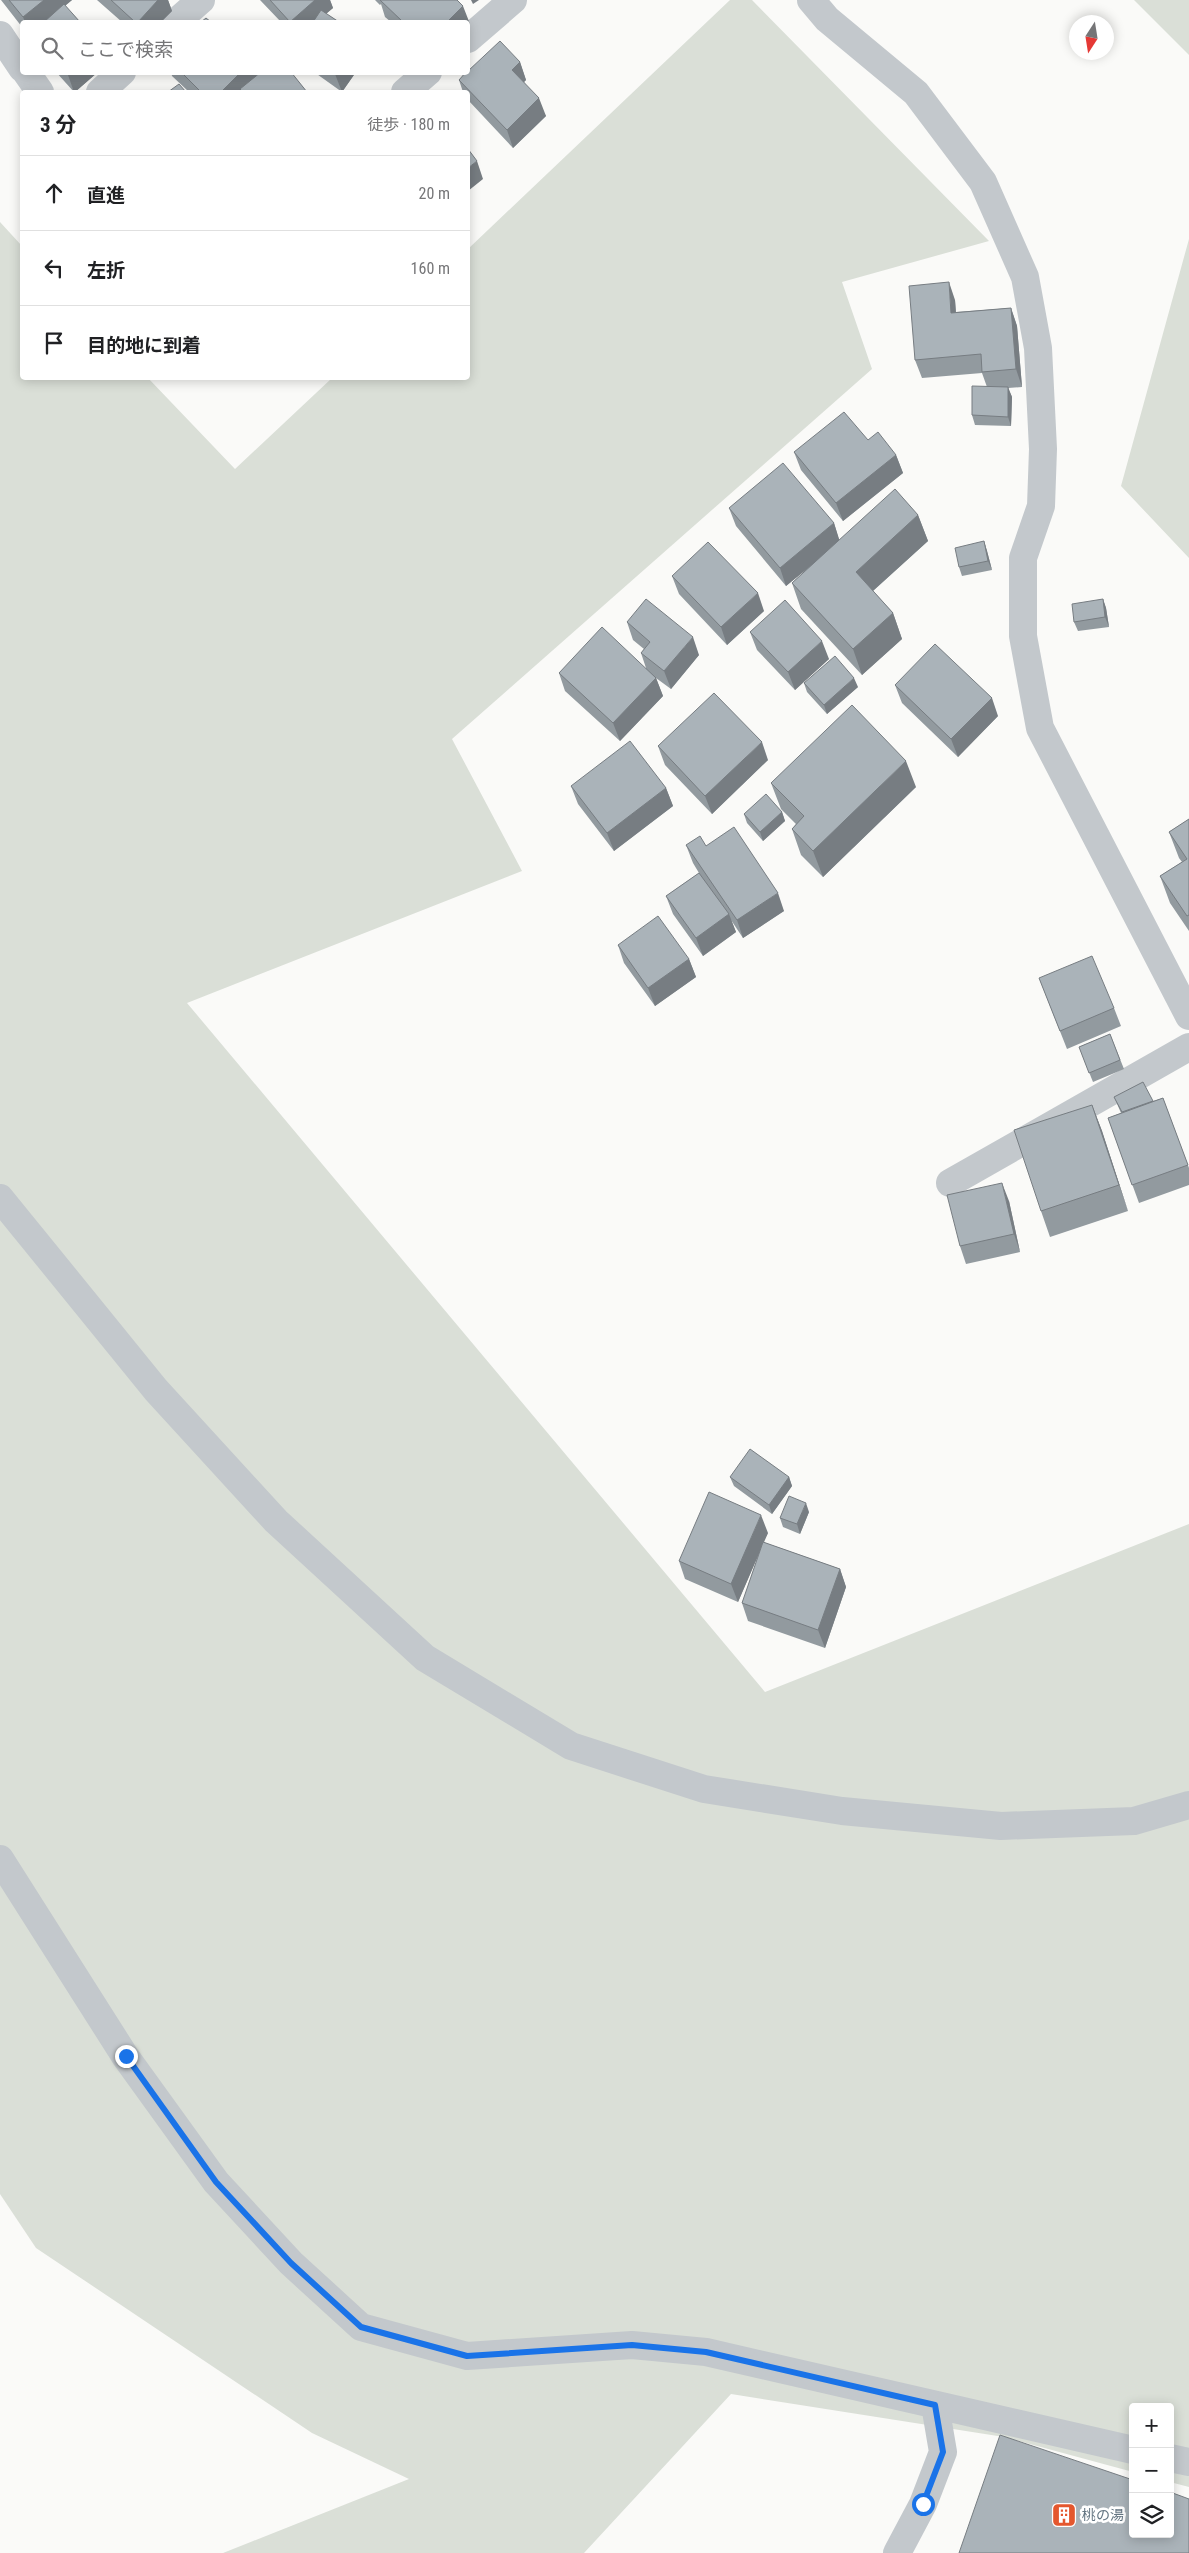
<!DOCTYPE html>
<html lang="ja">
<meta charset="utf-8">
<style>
body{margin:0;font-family:"Roboto Condensed","Noto Sans JP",sans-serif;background:#f2f2f2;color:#202124}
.controls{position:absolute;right:15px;bottom:15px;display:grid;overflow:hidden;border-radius:5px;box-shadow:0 2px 12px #0003}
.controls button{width:45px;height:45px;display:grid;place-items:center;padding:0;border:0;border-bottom:1px solid #e0e0e0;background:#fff;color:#202124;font:25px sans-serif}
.compass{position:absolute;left:1069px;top:15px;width:45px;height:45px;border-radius:50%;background:#fff;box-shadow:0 2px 12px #0003;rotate:192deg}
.stop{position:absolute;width:15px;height:15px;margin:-11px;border:4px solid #1a73e8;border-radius:50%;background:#fff}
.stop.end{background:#1a73e8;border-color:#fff;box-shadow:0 1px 5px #0008}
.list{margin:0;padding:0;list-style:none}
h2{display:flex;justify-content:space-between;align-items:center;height:65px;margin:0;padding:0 20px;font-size:21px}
h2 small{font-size:16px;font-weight:400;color:#757577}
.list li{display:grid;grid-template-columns:32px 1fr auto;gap:15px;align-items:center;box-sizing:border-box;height:75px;padding:0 20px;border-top:1px solid #e0e0e0}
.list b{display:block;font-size:19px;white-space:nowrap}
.list em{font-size:16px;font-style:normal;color:#757577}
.icon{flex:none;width:28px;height:28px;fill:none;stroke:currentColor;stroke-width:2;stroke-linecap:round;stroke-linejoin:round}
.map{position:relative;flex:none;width:1189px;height:2553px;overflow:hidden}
.search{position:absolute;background:#fff;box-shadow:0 2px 12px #0003;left:20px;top:20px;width:450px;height:55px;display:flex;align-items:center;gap:12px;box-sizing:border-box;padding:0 18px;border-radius:5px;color:#757577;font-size:19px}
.panel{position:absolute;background:#fff;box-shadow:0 2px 12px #0003;left:20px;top:90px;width:450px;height:290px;border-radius:5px}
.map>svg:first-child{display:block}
.green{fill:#dadfd7}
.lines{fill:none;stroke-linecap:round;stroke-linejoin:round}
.minor{stroke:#c3c8cc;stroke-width:28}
.wall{fill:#929a9f}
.shaded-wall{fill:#777d82}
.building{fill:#aab3b9;stroke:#777d82}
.route{stroke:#1a73e8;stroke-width:6}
.labels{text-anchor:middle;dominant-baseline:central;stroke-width:5;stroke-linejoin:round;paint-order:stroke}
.poi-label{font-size:14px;fill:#657683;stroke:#fff;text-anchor:start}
</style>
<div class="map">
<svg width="1189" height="2553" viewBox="0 0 1189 2553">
<rect width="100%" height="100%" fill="#fafaf8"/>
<path class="green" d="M730,0H752L989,241L842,282L872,369L452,739L522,871L187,1003L765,1692L1189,1524V2487L1170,2482V2407H1133V2472L1004,2437L731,2394L584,2553H223L409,2479L312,2433L36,2248L0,2194V222L22,246V378H148L235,469L332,378H468V249Z
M1134,0H1189V55Z
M1189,239V558L1121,486Z"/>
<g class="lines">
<path class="minor" d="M811,0L827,19L916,93L983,182L1025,277L1038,348L1043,449L1041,506L1023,558V636L1040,728L1189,1016
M176,22L201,0
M0,35L22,68
M468,39L513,0
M26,72L40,92
M100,92L122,72
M405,92L428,72
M950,1183L1189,1047
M0,1198L156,1390L276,1521L425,1658L571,1746L704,1789L842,1811L1001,1826L1134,1821L1189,1805
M0,1859L125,2056L216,2182L291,2263L361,2327L467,2356L632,2345L706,2352L1133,2450
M1170,2458L1189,2462
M897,2553L923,2504L943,2452L935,2405"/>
</g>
<path class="wall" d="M1,0H72L65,6L80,22H22V27Z
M97,0H168L172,11L161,22H122Z
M260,0H330L333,8L326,14L339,22H281Z
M375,0H457L470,24L468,22H391L385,17L381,4L380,5Z
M520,62L526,80L524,82L546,116L513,148L468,100V92H463L459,80Z
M56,72H98L75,92H74Z
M171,72H255L257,76L307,92H189L172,76Z
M314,72H356L342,92Z
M955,300L956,312L1011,308L1017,326L1022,387L1008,388L1012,397L1011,426L975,425L972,415L987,387L982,373L922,378L915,360Z
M868,440L896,455L903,473L843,521L801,470L794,452Z
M729,508L834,523L839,540L918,515L928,541L873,591L893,613L902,639L862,675L801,609L792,583L808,568L786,586L736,526Z
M984,541L987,551L992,570L962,576L959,567Z
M672,576L764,611L727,645L679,594Z
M1103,599L1106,608L1109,627L1078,631L1074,622Z
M627,622L699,655L671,689L656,678L663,696L620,741L565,691L559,673L646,668L641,653L644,649L633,640Z
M750,632L829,659L795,690L757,650Z
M804,683L858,687L827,714L807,692Z
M895,685L998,716L958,757L902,703Z
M658,746L768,760L712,814L665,765Z
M771,783L916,787L823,877L801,855L792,829L796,824L781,809Z
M571,786L666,788L673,806L614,851L578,804Z
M782,812L785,821L763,841L747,823L744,814Z
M1189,819V931L1170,903L1160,876L1182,862L1179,858L1169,832Z
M686,845L706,846L784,911L743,938L731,920L736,932L703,956L673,914L666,896L699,873L693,863Z
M618,945L689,959L696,977L655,1006L624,963Z
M1039,978L1114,1008L1121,1026L1067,1049Z
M1110,1034L1124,1069L1093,1082L1079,1047Z
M1114,1097L1153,1101L1163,1098L1189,1168V1185L1139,1203L1108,1118L1121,1113Z
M1092,1105L1102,1131L1128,1211L1050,1237L1041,1211Z
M1009,1201L1020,1252L966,1264L960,1246Z
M730,1477H789L792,1486L772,1514L734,1486Z
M809,1512L800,1534L783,1527L780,1518Z
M768,1533L763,1542L840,1569L846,1587L825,1648L748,1621L742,1603L763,1544L738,1602L685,1579L679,1561Z"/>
<path class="shaded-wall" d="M44,0H72L45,22H25L23,17Z
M158,0H168L172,11L161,22H138Z
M315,0H330L333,8L316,22H290Z
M471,0H479L473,4Z
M463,6L470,24L468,26V22H447Z
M520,62L526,80L518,88L512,70Z
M71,72H98L75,92H74L68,75Z
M241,72H255L258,80L240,89L241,92H221Z
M336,72H356L342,92L335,74Z
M539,98L546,116L513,148L507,130Z
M477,161L483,179L468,191V168Z
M949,282L955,300L957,331L951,313Z
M1011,308L1017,326L1022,387L1016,369Z
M1008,387L1012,397L1011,426L1008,417Z
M896,455L903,473L843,521L836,503Z
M918,515L928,541L865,598L856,572Z
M834,523L840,542L786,586L780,568Z
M984,541L987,551L992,570L988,561Z
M758,593L764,611L727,645L721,627Z
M1103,599L1106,608L1109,627L1105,617Z
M893,613L902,639L862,675L853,649Z
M693,637L699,655L671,689L664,671Z
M822,641L829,659L795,690L788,672Z
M656,678L663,696L620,741L613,723Z
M854,678L858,687L827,714L824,705Z
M992,698L998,716L958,757L951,739Z
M762,742L768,760L712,814L705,796Z
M906,761L916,787L823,877L813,851Z
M666,788L673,806L614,851L607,833Z
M782,812L785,821L763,841L760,832Z
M778,893L784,911L743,938L737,920Z
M729,914L736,932L703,956L696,938Z
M689,959L696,977L655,1006L648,988Z
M1092,1105L1102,1131L1128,1211L1119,1185Z
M1002,1183L1009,1201L1020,1252L1014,1234Z
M789,1477L792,1486L772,1514L769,1505Z
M806,1503L809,1512L800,1534L797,1524Z
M761,1515L768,1533L738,1602L731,1584Z
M840,1569L846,1587L825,1648L818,1630Z"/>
<path class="building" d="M9,0H44L23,17Z
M111,0H158L138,22H135Z
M270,0H315L290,22Z
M380,0H457L463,6L447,22H403Z
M64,4L80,22H44Z
M321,10L339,22H313Z
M206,18L211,22H201Z
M500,41L520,62L512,70L539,98L507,130L459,80L466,72H468V71Z
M181,72H241L221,92H201Z
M261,72H291L307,92H243L240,89Z
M179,84L186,92H168Z
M468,149L477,161L468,168Z
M949,282L951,313L1011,308L1016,369L982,372L981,354L915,360L909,286Z
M972,386L1008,387V417L972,415Z
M844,412L868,440L878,432L896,455L836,503L794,452Z
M783,463L834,523L780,568L729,508Z
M895,489L918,515L856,572L893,613L853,649L792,583Z
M984,541L988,561L959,567L955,548Z
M708,542L758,593L721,627L672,576Z
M646,599L693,637L664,671L641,653L650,642L627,622Z
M1103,599L1105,617L1074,622L1072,604Z
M785,600L822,641L788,672L750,632Z
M602,627L656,678L613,723L559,673Z
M935,644L992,698L951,739L895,685Z
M835,656L854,678L824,705L804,683Z
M714,693L762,742L705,796L658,746Z
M852,705L906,761L813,851L792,829L804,816L771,783Z
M630,741L666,788L607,833L571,786Z
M766,794L782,812L760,832L744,814Z
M1189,819V915L1187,916L1160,876L1187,859L1169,832Z
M734,827L778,893L737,920L686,845L700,836L706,846Z
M699,873L729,914L696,938L666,896Z
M658,916L689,959L648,988L618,945Z
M1092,956L1114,1008L1060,1031L1039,978Z
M1110,1034L1120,1060L1089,1073L1079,1047Z
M1143,1082L1153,1101L1122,1112L1114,1097Z
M1163,1098L1188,1165L1132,1185L1108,1118Z
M1092,1105L1119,1185L1041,1211L1014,1130Z
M1002,1183L1014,1234L960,1246L947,1195Z
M750,1449L789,1477L769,1505L730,1477Z
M709,1492L761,1515L731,1584L679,1561Z
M789,1496L806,1503L797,1524L780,1518Z
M763,1542L840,1569L818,1630L742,1603Z
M1000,2435L1133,2480V2534H1170V2492L1189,2499V2553H959Z"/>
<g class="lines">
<path class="route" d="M126,2056L216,2182L291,2263L361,2327L467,2356L632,2345L706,2352L935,2405L943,2452L923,2504"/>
</g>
<defs>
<symbol id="building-square" viewBox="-11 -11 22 22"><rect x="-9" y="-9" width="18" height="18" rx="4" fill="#e4572e" stroke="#fff"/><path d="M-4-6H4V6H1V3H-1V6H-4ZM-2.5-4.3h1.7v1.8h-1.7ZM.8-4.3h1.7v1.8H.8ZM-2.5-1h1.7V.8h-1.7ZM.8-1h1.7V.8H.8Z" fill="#fff"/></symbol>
</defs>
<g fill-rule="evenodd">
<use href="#building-square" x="1050" y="2501" width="28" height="28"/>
</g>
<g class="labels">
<g class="poi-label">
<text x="1082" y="2515">桃の湯</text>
</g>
</g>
</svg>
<div class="controls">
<button>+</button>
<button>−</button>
<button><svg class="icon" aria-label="layers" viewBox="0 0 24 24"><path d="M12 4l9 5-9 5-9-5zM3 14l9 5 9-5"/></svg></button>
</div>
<svg class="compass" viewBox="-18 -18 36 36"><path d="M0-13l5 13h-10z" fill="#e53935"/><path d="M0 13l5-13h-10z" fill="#757577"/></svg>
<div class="stop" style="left:923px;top:2504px"></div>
<div class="stop end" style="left:126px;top:2056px"></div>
<div class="search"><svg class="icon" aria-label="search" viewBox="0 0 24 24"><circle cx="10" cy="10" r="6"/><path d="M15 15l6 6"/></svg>ここで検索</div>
<section class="panel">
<h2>3 分<small>徒歩 · 180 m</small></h2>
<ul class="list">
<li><svg class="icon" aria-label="ahead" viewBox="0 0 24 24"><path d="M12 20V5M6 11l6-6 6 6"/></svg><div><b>直進</b></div><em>20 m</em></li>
<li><svg class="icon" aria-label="left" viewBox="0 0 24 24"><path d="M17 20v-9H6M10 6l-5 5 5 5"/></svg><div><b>左折</b></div><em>160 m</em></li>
<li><svg class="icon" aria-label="arrive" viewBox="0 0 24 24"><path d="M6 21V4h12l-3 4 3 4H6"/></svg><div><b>目的地に到着</b></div></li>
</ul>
</section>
</div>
